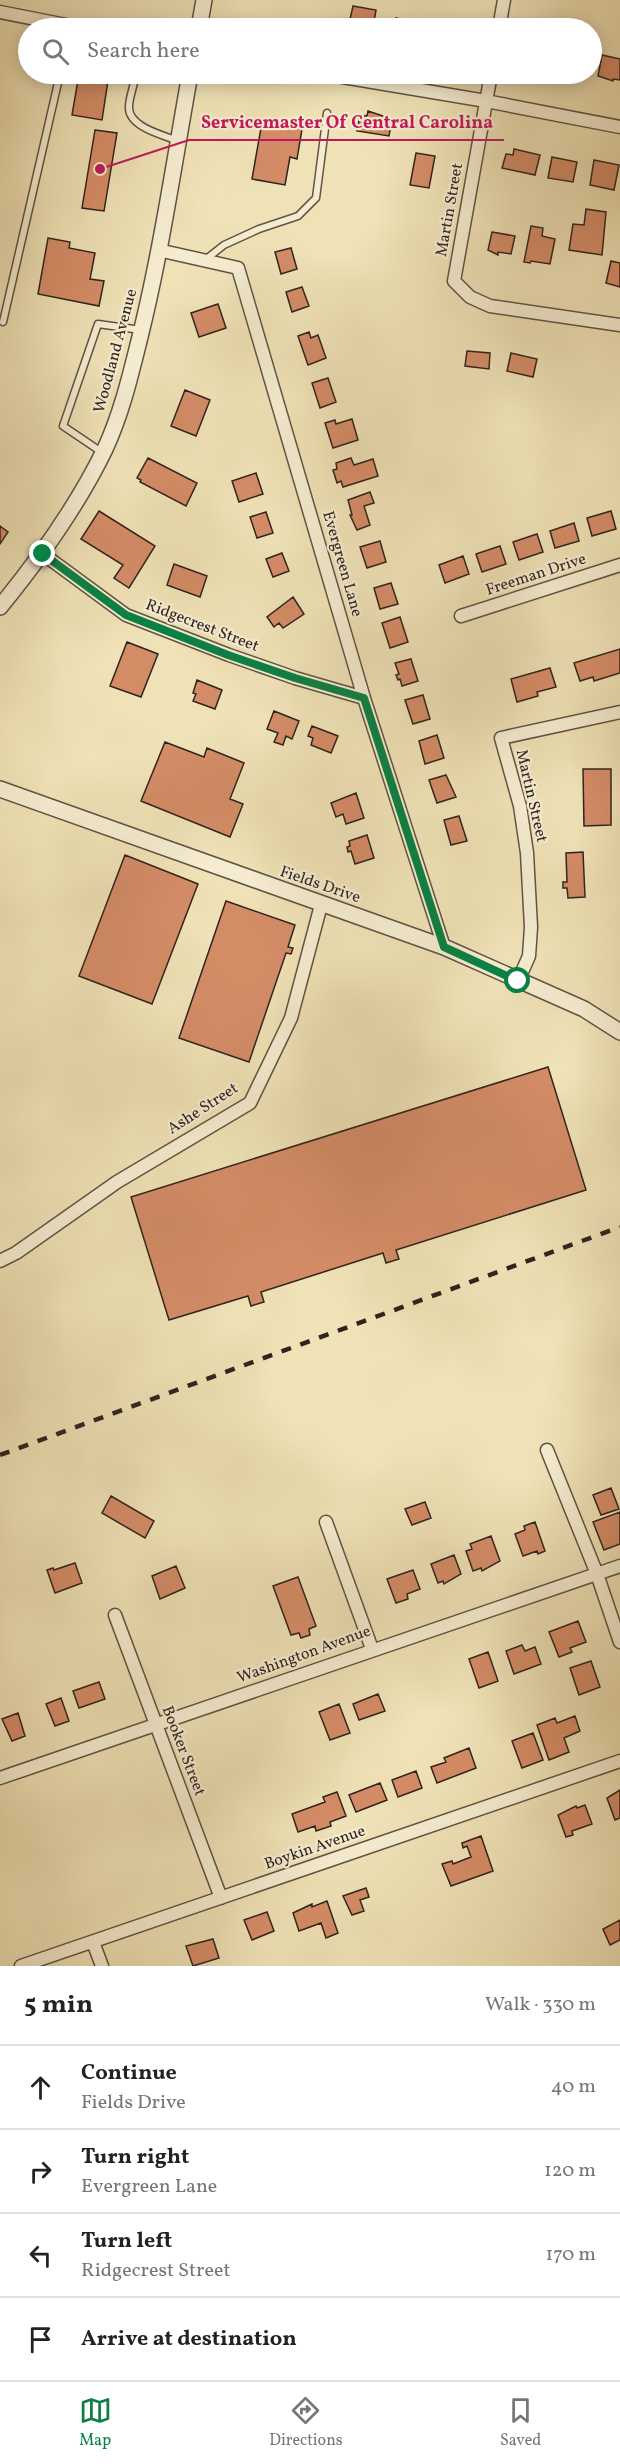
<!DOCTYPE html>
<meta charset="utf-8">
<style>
body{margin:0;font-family:Vollkorn,serif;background:#f2f2f2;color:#222}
.stop{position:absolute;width:18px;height:18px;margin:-14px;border:4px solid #0b8043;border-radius:50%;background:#fff}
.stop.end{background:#0b8043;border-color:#fff;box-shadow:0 2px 6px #0008}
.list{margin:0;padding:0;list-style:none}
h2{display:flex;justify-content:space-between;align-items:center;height:78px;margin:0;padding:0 24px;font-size:26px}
h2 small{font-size:20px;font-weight:400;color:#767676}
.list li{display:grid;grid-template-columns:39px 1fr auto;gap:18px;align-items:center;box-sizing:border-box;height:84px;padding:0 24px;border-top:2px solid #e0e0e0}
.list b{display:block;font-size:22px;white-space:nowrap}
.list p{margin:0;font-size:20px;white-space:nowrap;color:#767676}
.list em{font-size:20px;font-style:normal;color:#767676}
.icon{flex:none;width:33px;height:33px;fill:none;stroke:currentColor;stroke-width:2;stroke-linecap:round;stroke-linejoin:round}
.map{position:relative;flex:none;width:620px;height:1966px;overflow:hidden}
.search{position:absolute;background:#fff;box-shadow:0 3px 15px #0003;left:18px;right:18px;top:18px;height:66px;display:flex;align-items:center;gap:15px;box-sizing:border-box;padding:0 21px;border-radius:33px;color:#767676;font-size:22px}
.sheet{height:414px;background:#fff}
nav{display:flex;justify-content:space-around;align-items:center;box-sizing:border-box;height:84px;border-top:2px solid #e0e0e0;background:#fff;font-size:16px;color:#767676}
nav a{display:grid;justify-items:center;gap:3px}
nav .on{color:#0b8043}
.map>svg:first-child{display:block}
.building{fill:#d48c67;stroke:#30231e;stroke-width:1.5}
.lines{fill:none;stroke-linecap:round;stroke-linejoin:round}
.service-casing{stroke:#605344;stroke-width:9}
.minor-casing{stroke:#605344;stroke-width:15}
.tertiary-casing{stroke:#605344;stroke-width:18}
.service{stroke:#f5ecd0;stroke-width:6}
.minor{stroke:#f5ecd0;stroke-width:12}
.tertiary{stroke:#f5ecd0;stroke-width:15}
.rail{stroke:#30231e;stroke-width:4.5;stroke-dasharray:10 10;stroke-linecap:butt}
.route{stroke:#0b8043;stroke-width:8}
.labels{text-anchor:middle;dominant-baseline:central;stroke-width:4.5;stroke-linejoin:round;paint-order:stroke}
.street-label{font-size:16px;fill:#30231e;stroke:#f5ecd0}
.leader{fill:none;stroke:#c2185b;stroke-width:2}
.callout-dot{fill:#c2185b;stroke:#f5ecd0;stroke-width:2}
.callout-label{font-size:18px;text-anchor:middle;font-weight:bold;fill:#c2185b;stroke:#f5ecd0;stroke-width:4.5;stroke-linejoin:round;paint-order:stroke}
</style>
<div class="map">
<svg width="620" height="1966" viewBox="0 0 620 1966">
<rect width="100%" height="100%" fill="#efe2b6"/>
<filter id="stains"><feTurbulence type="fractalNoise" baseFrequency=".00333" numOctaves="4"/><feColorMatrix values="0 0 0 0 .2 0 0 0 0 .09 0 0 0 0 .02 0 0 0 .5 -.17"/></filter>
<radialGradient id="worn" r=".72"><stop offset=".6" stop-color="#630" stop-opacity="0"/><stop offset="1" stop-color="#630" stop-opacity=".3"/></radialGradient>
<path class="building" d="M353,6L376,10L373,28H348Z
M396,18L420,23L419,28H395Z
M602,55L620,59V80L613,79V81L598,76Z
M79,74H109L102,120L72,115Z
M368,111L392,119L389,136L357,131L360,115L367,116Z
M262,122L302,129L297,159L290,157L285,185L252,179Z
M95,130L117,133L104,211L82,208Z
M514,149L540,155L535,175L502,168L506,154L513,155Z
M416,153L435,156L429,188L410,185Z
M552,157L577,162L573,182L548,178Z
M594,160L619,165L614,190L590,185Z
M586,209L606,212L602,255L569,250L573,224L584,225Z
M531,226L543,228L542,236L555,239L550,264L531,261L530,263L524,262Z
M492,232L515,236L511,254L498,252V255L488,250Z
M48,238L70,242L69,248L95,253L90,279L104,281L99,306L38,294Z
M291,248L297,269L281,274L275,252Z
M611,261L620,263V287L606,283Z
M302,287L309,306L292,312L286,292Z
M218,304L226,328L199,337L191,313Z
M309,332L311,338L318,335L326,358L308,365L298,336Z
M467,351L490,353L489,369L465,366Z
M511,353L537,359L533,377L507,371Z
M328,378L336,402L320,408L312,383Z
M185,390L210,400L196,436L171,426Z
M352,419L358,440L333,448L325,423L335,420L336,424Z
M148,458L197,483L186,506L140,482L141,480L137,478Z
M351,458L354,465L373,459L378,476L343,487L341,481L337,483L333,470L337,469L336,463Z
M256,473L263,494L239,502L232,481Z
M370,492L374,503L364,506L370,525L357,530L350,515H352L348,500Z
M99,511L155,546L129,588L114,578L123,565L81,539Z
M611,511L616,529L592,536L587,518Z
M266,512L273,533L257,538L250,517Z
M574,523L579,541L555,548L550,531Z
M0,526L8,532L0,544Z
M537,534L543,552L519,560L513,542Z
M380,541L386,562L367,568L360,547Z
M500,546L506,564L482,572L476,554Z
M282,553L289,571L273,577L266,559Z
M463,556L469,574L445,583L439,565Z
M174,564L207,576L200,597L167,585Z
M391,583L398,604L380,609L374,588Z
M293,597L304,614L283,628L279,623L274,627L267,617Z
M400,617L408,642L390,648L382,623Z
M127,642L158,654L141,697L110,686Z
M620,649V673L594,681L593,677L580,681L574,663Z
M411,659L418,681L402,686L400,679L398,680L396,675L399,674L395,663Z
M550,668L556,687L537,692L538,696L517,702L511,679Z
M197,680L222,690L215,709L193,701L196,694L193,693Z
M423,695L430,719L413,724L405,700Z
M274,711L299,721L292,739L286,736L283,745L274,742L278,733L267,729Z
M312,726L338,736L331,753L311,745L313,738L308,736Z
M437,735L444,758L425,764L419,741Z
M165,742L204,757L207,748L244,763L230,799L243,804L230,837L141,801Z
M583,769H611V825L584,826Z
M446,775L456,797L437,803L429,780Z
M356,793L364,818L346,824L343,814L336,817L331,803Z
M459,816L467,841L451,845L444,820Z
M367,835L374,858L355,864L351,851L348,852L347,847L350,846L349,841Z
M583,852L585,897L568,898L567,888H563V882H567L566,853Z
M125,855L198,884L152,1004L79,976Z
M226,901L295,925L288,947L293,948L291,954L286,953L249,1062L179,1038Z
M548,1067L586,1190L396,1250L399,1259L386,1263L383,1253L261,1292L264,1302L251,1306L248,1296L169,1320L131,1197Z
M611,1488L619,1509L601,1515L593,1495Z
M111,1496L154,1521L145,1538L102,1513Z
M425,1502L431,1518L412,1525L405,1509Z
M620,1512V1544L604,1550L593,1522Z
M535,1522L545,1551L538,1554L537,1551L523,1556L515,1534L525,1530L524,1526Z
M491,1536L500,1561L482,1571L481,1568L473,1571L466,1551L472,1549L470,1544Z
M454,1555L461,1574L444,1584L443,1581L438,1583L431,1564Z
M75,1563L82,1583L55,1593L47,1570L53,1568L54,1570Z
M176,1566L185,1588L160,1599L152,1576Z
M413,1570L420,1589L407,1594L408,1599L396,1603L387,1579Z
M298,1577L316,1626L309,1629L310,1635L301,1638L299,1633L291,1635L273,1586Z
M578,1621L586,1642L570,1648L572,1652L559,1657L549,1632Z
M522,1645L525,1651L535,1647L541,1664L514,1674L506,1651Z
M488,1652L498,1681L479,1688L469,1659Z
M591,1661L600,1687L579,1695L570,1668Z
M99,1682L105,1699L79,1708L73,1691Z
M378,1694L385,1711L359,1720L353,1704Z
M61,1698L69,1721L55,1726L46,1704Z
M339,1704L350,1733L330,1740L319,1712Z
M18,1713L25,1736L12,1741L2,1719Z
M575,1716L580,1731L564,1738L569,1752L549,1760L537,1725L555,1718L557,1723Z
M533,1733L543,1760L522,1768L512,1741Z
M469,1748L476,1768L437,1783L431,1767L446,1762L444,1758Z
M416,1771L422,1788L398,1797L392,1780Z
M380,1783L387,1800L356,1812L349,1795Z
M620,1790V1818L615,1820L607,1798Z
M337,1792L346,1816L330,1822L331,1826L316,1831L315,1826L298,1832L292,1814L325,1802L323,1797Z
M585,1805L592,1824L572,1831L573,1835L566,1837L558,1815L576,1806L577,1808Z
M481,1836L493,1871L451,1886L442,1864L452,1861L453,1864L471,1857L467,1846L463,1848L462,1843Z
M366,1888L369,1897L360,1900L364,1911L352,1915L343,1896Z
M327,1901L338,1933L326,1938L321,1923L299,1931L293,1913L312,1904V1907Z
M267,1912L274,1931L252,1940L244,1920Z
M620,1920V1940L610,1945L603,1929Z
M213,1939L219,1958L193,1966L186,1946Z"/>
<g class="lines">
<defs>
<path id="service" d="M135,74C135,85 129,96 129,107C128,127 163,135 178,141
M205,260L224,245L259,229L298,216L316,198L327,113
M3,322L60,74
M103,453L63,426L98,324L141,330"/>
<path id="minor" d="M0,12L81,28
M499,28L504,0
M325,74L486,101L620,127
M491,74L454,281L470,297L490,306L620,325
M158,250L238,268L364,698L444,947
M43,554L126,615L229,655L295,678L364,698
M461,616L620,565
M518,981L529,956L531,927L527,853L520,806L501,738L620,712
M0,1261L16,1253L117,1182L250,1103L291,1018L321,905
M547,1450L597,1574L620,1642
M326,1522L372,1649
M115,1615L221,1898
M0,1778C207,1709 413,1635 620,1566
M93,1942L102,1966
M21,1966L620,1761"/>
<path id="tertiary" d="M199,28L204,0
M0,607C40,558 77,507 105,449C121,415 130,377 139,341C161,253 174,163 190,74
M0,789L444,947L584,1009L620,1032"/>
</defs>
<use href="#service" class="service-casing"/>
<use href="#minor" class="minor-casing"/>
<use href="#tertiary" class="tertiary-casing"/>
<use href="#service" class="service"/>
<use href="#minor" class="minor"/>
<use href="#tertiary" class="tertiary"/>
<path class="rail" d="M0,1455L620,1227"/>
</g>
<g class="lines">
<path class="route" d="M43,554L126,615L228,655L295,678L364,698L444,947L518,981"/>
</g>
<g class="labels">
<g class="street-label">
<text transform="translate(450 210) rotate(-80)">Martin Street</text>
<text transform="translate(116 351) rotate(-75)">Woodland Avenue</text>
<text transform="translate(342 564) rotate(74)">Evergreen Lane</text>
<text transform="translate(536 575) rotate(-18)">Freeman Drive</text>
<text transform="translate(202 626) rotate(21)">Ridgecrest Street</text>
<text transform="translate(531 796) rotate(77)">Martin Street</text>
<text transform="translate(320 885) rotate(19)">Fields Drive</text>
<text transform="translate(203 1109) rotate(-33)">Ashe Street</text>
<text transform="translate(304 1655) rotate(-20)">Washington Avenue</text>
<text transform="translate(183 1751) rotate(69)">Booker Street</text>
<text transform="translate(315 1848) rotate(-19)">Boykin Avenue</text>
</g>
</g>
<path class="leader" d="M100 169L189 140H504"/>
<circle class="callout-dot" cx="100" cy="169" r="6"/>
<g class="callout-label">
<text x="347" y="128">Servicemaster Of Central Carolina</text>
</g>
<rect width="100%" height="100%" filter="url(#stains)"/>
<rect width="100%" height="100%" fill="url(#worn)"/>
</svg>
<div class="stop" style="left:518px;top:981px"></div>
<div class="stop end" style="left:43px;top:554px"></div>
<div class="search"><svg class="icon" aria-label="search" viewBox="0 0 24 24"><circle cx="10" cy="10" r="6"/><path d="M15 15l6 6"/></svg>Search here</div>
</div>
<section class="sheet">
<h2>5 min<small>Walk · 330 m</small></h2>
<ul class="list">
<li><svg class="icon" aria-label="ahead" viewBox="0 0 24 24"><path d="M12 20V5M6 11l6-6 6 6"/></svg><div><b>Continue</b><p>Fields Drive</p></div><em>40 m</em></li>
<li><svg class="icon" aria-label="right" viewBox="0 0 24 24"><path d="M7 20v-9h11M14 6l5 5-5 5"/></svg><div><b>Turn right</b><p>Evergreen Lane</p></div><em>120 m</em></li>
<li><svg class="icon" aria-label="left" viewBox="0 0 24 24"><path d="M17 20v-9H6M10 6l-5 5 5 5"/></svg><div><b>Turn left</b><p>Ridgecrest Street</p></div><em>170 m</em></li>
<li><svg class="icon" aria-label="arrive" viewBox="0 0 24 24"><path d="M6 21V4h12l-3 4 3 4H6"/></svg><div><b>Arrive at destination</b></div></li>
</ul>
</section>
<nav>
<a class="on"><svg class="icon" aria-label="map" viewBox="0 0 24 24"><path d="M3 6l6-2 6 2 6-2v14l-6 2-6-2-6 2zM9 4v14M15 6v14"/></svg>Map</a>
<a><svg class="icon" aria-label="directions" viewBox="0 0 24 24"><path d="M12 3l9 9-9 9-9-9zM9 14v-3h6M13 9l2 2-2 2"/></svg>Directions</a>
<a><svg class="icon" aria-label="saved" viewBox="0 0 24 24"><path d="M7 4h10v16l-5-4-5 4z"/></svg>Saved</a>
</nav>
